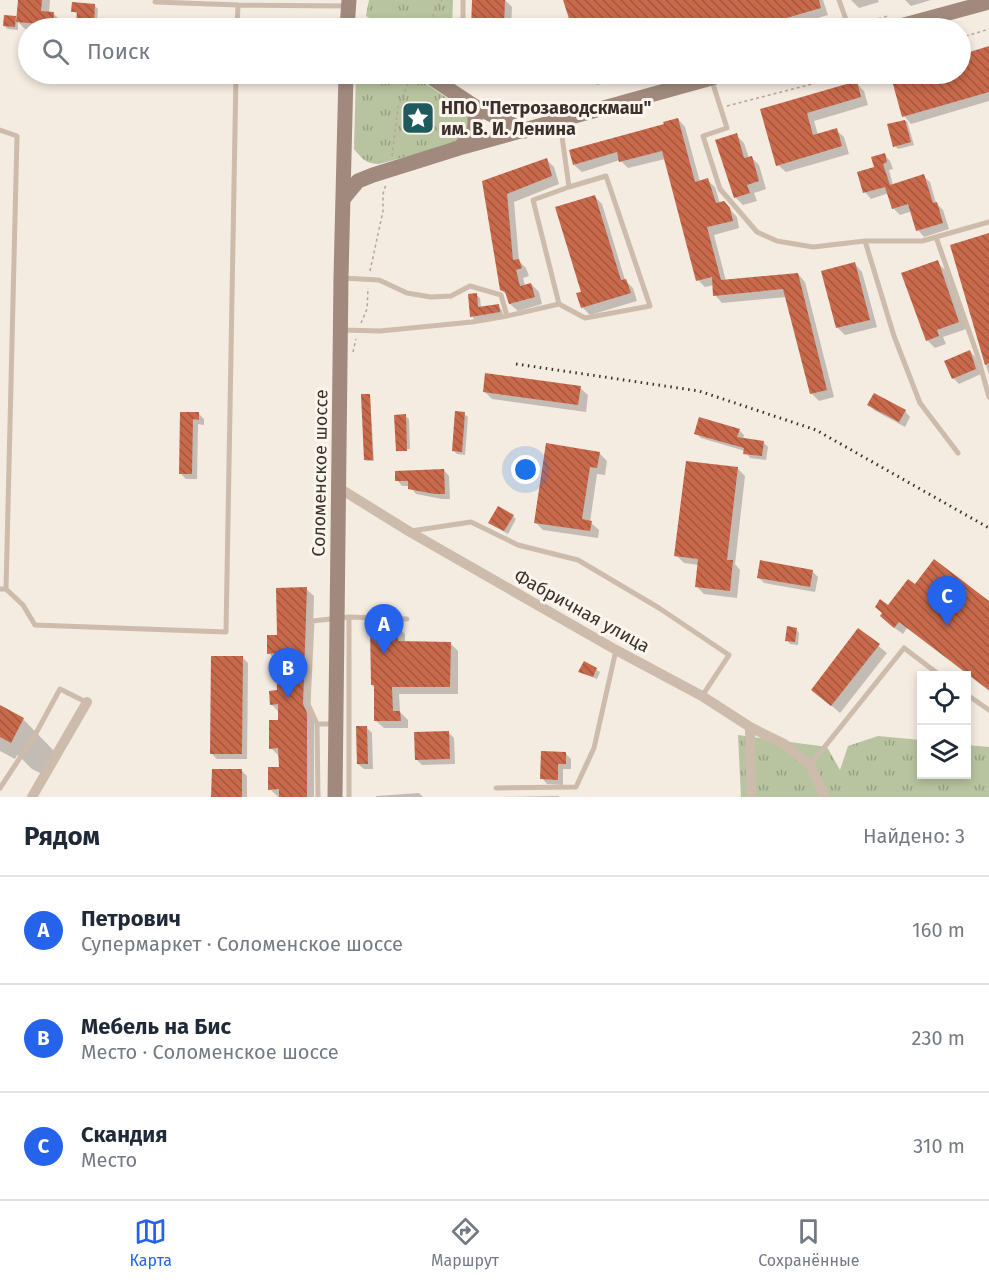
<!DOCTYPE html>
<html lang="ru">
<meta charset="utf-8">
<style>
body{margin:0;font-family:"Fira Sans",sans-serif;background:#f2f2f3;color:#1f2937}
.controls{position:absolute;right:18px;bottom:18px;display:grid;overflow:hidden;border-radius:0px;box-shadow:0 3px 9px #0003}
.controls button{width:54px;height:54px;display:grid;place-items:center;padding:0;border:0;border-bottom:2px solid #e0e1e3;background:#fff;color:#1f2937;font:30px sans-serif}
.you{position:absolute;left:526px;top:470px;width:21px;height:21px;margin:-15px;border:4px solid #fff;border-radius:50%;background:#1a73e8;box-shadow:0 0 0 9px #1a73e833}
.badge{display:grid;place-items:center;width:39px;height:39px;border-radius:50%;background:#2563eb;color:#fff;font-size:20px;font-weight:700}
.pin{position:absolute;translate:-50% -50px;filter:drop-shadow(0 2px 3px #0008)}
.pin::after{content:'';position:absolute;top:32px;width:21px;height:18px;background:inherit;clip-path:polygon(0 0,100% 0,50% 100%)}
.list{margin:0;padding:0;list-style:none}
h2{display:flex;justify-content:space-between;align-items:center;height:78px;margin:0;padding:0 24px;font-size:26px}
h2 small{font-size:20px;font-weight:400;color:#747a83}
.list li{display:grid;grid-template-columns:39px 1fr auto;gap:18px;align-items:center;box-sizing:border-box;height:108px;padding:0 24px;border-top:2px solid #e0e1e3}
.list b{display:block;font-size:22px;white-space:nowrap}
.list p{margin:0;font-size:20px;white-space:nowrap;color:#747a83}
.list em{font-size:20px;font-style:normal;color:#747a83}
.icon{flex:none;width:33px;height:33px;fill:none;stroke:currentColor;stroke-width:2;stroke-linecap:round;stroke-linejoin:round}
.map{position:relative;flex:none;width:989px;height:797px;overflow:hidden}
.search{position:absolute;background:#fff;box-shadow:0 3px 9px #0003;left:18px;right:18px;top:18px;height:66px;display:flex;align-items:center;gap:15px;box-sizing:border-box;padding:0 21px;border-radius:33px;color:#747a83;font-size:22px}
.sheet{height:402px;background:#fff}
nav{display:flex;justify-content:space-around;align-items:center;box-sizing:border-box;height:84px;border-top:2px solid #e0e1e3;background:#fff;font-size:16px;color:#747a83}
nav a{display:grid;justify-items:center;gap:3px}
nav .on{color:#2563eb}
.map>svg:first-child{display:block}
.grass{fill:url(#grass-tufts)}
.shadow{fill:#0003}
.building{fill:url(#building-back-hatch)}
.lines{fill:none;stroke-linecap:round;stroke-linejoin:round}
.path{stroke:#b9a596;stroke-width:1.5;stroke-dasharray:3 3;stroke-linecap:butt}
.service{stroke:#cdbbac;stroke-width:5}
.minor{stroke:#cdbbac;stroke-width:10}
.secondary{stroke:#a18a7d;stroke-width:15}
.rail{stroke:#3b302b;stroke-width:3;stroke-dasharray:1.5 4.5;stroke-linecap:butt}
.labels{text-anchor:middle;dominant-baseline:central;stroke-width:6;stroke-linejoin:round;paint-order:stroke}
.poi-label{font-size:18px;font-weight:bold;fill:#3b302b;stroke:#fbf5ee;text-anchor:start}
.street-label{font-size:18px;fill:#3b302b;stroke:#fbf5ee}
</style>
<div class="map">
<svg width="989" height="797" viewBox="0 0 989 797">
<defs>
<pattern id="grass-tufts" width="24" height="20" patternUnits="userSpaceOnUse" patternTransform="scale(1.5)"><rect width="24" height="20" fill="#b8c4a0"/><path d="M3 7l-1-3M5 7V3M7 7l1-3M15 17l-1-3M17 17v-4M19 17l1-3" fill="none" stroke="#97a083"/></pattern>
<pattern id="building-back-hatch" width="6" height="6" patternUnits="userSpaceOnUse" patternTransform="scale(1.5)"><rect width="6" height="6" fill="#c8694b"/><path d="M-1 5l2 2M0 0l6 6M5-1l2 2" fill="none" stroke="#a4573f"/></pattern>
</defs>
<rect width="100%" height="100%" fill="#f4ebe1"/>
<path class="grass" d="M369,0H453L452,28H386L366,16Z
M356,74H411L464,109C473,123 467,132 457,143L379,164C367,164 362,159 354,149Z
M738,735L827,747L840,770L848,746L878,736L921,740L922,774H966L967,745L989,747V797H741Z"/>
<path class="shadow" d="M20,0H50L49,13L54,14L61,21V28L25,29L18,22V30L8,29L4,26L15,17L18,20Z
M473,0H505L512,7L511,28H472Z
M564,0H823L828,15L784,28H573Z
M878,0L879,2L859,8L851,0Z
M905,0H931L911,6Z
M95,6L98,9L97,22L120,23L124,28H100V27L81,25L78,22V15L73,11Z
M989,47V101L911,124L904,116L892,78L906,74H960Z
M587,74H635L597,85Z
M856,83L864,91L868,105L814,121L818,135L836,130L844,137L849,154L786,172L778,165L762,110Z
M678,119L685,127L700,182L707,180L715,187L720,204L724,203L737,217L739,228L714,235L726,281L798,274L805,282L834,397L819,401L811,393L787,297L722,303L715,295L714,285L705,287L698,280L665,159L628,168L620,160L582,172L574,165Z
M907,121L914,145L898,149L895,146L889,126Z
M736,135L744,143L749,158L751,157L759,165L766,189L754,193L757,201L743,205L735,197Z
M884,154L890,161L893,169L889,170L893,185L923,176L930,182L936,203L943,210L949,229L924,237L918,230L912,211L900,215L893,208L889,193L871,199L865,192Z
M547,160L554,167L559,184L514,202L519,261L526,268L529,276L523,278L525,286L531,284L539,292L542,304L518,311L510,304L507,295L501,289L483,182Z
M594,196L602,204L625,280L633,288L637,301L590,315L582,307V293Z
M989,235V375L951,246Z
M937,262L945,270L966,329L943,337L946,344L935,348L927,340Z
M855,264L862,272L877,327L845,335L838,328Z
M476,295L480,298L481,308L498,306L502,310L503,315L475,320L472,316Z
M970,351L975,357L981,374L959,384L953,378Z
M580,388L588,395L586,412L492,399L484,391Z
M370,395L374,461H367L365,460Z
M869,405L905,411L910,417L905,427L874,410Z
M181,413H198L204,419V425L198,424L197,479H186L180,473Z
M464,414L468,417L465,455L457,454L454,451Z
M405,416L409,419L410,449L398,450V452L397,451Z
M739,430L744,435L743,439L763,442L768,447L766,460L750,458L745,451L701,438L696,433Z
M599,453L607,461L605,475L597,474L590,522L599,530L598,538L543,530L535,522Z
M737,468L745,476L735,564L740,570L737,598L704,594L696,586L699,565L684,563L676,555Z
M444,470L449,476L450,499H442L416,494L410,486H402L397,480Z
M513,516L516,519L508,534L494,526Z
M812,571L818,577L815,592L764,583L758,577Z
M916,586L989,603V691L907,628L903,634L889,624L884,614L888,607Z
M306,589L314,596L310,713L314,722V797H278L270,789L280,768L279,756L271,748L280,721L279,712L271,704L279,692L276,661L269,653Z
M397,626L405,634V643H450L458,651V694H399L400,712L408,720V728H384L376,721V688L372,685Z
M796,629L799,633L798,645L790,644L787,640Z
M859,630L887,653L840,713L813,690Z
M242,657L248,663L247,759H217L212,754Z
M584,663L600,672L597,679L580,672Z
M0,707L23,719L57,754L46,776L32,769L20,757L17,755L15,759L0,751Z
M367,728L372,733L373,769H364L358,764Z
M449,733L454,738L455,764L422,765L416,759Z
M565,753L571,759V769H563V785L547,784L542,778Z
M242,771L247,776V797H213Z
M419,793L423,797H376V796Z
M558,796L560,797H503Z"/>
<path class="building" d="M18,0H42L41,11L54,12L53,25L16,22Z
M472,0H505L504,28H471Z
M563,0H819L821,8L752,28H572Z
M72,2L95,4L94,24L76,22L77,12H71Z
M4,15L16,16L15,27L3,26Z
M98,21L126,22V28H98Z
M989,46V92L902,117L891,77L901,74H960V55Z
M857,81L861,97L807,113L813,135L837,128L842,146L776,166L760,109Z
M678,118L695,182L708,178L716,203L724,201L730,208L733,221L707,227L721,280L798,273L827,390L810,394L783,289L713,296L712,277L696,281L662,151L619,162L617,152L573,165L569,150L664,124L663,122Z
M905,120L911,142L893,147L887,124Z
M737,133L744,158L752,156L759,181L747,185L750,193L734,198L715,140Z
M885,153L887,162L883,164L890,185L924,174L933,203L937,202L943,223L916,231L908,204L892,209L885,187L863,193L857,172L874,167L871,157Z
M547,158L552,176L507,194L513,260L519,259L522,268L516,270L520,286L531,283L535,297L509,304L505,292L500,290L482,181Z
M595,195L621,280L626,279L631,293L581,308L576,293L581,292L555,207Z
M989,233V363L985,365L950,245Z
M938,260L959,322L937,330L939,336L926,341L901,273Z
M855,262L870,320L836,328L821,271Z
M477,293L478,307L499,304L500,312L470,317L468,294Z
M970,350L976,369L952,379L944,361Z
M485,373L581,386L578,405L483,392Z
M874,393L906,410L899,422L867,405Z
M361,394H370L373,460H364Z
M455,411L465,412L462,452L452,451Z
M180,412H199V420L193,419L192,474H179Z
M406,414L407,451H396L394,415Z
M699,417L740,429L737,437L764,441L762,456L743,454L744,448L694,434Z
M546,443L600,452L597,468L590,467L582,519L592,521L590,531L534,523Z
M686,461L738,467L727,560H733L730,591L695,587L698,559L674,556Z
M444,469L445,494H435L408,489V481H395V471Z
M498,506L514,515L504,531L488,523Z
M934,559L989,601V690L899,622L894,628L880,616L882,613L875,607L880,599L888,605L908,579L915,584Z
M760,560L813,570L810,587L757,578Z
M307,587L303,704L307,713V797H279V789L268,790V767H279L278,748L269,749V720H278V704L270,705L269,691L277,690L276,653L267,654V635H277L276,588Z
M370,625H398V641L451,642L450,687H392L393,711H400L401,721H374V685H371Z
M787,626L797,628L795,642L785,641Z
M858,628L880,644L831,706L811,690Z
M211,656H243L242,754H210Z
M584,661L597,668L593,677L578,672Z
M0,705L24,718L11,743L0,737Z
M356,726H367L368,764H357Z
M449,731L450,759L415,760L414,732Z
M541,751L566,752V764H558V780L540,779Z
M212,769H242V797H211Z"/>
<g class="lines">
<path class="path" d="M855,25L888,16
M429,28L435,9L442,0
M960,38L989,29
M727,106L851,74
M392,156L398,107L412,74
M370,271L383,211V194L386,184
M361,323L367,309L368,288
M353,352L356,339"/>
<path class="service" d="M839,0L849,28
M155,2L238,5L347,6
M237,28L238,5
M463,28V0
M711,78L727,128L703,136L720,189L757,232L777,241L813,247L865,241H922L989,222
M560,122L569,187L606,176L650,306L585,318L559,304L533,200L569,187
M0,130L17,136L6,589H0
M936,237L977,354L989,397
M865,241L894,336L920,403L958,453
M342,278L379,280L407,293L431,297L451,296L470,286L501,295L507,316L559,304
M342,330L380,331L472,322L507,316
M411,531L471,522L518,545L578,560L659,608L729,655L702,696
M6,589L23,605L35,625L226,632L236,74
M349,617V797
M966,694L989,710
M317,724L308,704L312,621L349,617L407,619
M810,765L904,648L941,676
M0,788L35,735L60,689L86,702
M496,788L576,787L594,748L616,650
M318,797L317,724H334"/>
<path class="minor" d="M339,488L410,532L616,650L702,696L750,727L784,744L810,765L825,797
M750,727L751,797
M32,797L87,702"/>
<path class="secondary" d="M347,28L349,0
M893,28L989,2
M426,74L474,106L525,131
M459,148C476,133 477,128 474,106
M344,198L358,181L373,175L459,148L726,74
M335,797L341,277L346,74"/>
<path class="rail" d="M516,364L699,391L816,430L989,528"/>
</g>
<defs>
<symbol id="sight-square" viewBox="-11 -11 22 22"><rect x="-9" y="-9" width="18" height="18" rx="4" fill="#1f5a5e" stroke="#fbf5ee"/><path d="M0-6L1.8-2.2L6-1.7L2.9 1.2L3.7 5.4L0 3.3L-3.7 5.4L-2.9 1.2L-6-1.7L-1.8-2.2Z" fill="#fff"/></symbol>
</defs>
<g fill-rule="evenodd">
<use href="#sight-square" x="399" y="99" width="38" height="38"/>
</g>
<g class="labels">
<g class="poi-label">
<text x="441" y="108">НПО "Петрозаводскмаш"<tspan x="441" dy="21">им. В. И. Ленина</tspan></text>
</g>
<g class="street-label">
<text transform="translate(320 473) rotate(-89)">Соломенское шоссе</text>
<text transform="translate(582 611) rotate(29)">Фабричная улица</text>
</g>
</g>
</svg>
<div class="controls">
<button><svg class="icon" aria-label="locate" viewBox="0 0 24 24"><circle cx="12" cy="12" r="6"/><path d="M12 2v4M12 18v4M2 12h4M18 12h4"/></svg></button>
<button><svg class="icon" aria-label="layers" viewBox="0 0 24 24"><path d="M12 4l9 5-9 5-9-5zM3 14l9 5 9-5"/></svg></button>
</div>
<div class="you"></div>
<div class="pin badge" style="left:384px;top:654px">A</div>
<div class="pin badge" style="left:288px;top:698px">B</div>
<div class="pin badge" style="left:947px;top:626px">C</div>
<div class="search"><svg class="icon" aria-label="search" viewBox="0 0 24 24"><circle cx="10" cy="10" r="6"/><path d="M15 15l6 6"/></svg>Поиск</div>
</div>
<section class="sheet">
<h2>Рядом<small>Найдено: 3</small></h2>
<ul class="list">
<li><span class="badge">A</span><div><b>Петрович</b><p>Супермаркет · Соломенское шоссе</p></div><em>160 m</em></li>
<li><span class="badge">B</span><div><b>Мебель на Бис</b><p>Место · Соломенское шоссе</p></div><em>230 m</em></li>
<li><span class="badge">C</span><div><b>Скандия</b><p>Место</p></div><em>310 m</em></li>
</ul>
</section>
<nav>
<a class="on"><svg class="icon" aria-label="map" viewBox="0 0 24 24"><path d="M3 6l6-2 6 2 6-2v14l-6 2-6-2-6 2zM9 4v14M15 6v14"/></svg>Карта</a>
<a><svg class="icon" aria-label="directions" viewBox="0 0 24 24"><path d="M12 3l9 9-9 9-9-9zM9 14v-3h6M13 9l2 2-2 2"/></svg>Маршрут</a>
<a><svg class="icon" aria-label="saved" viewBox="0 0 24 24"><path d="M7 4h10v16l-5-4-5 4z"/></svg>Сохранённые</a>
</nav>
